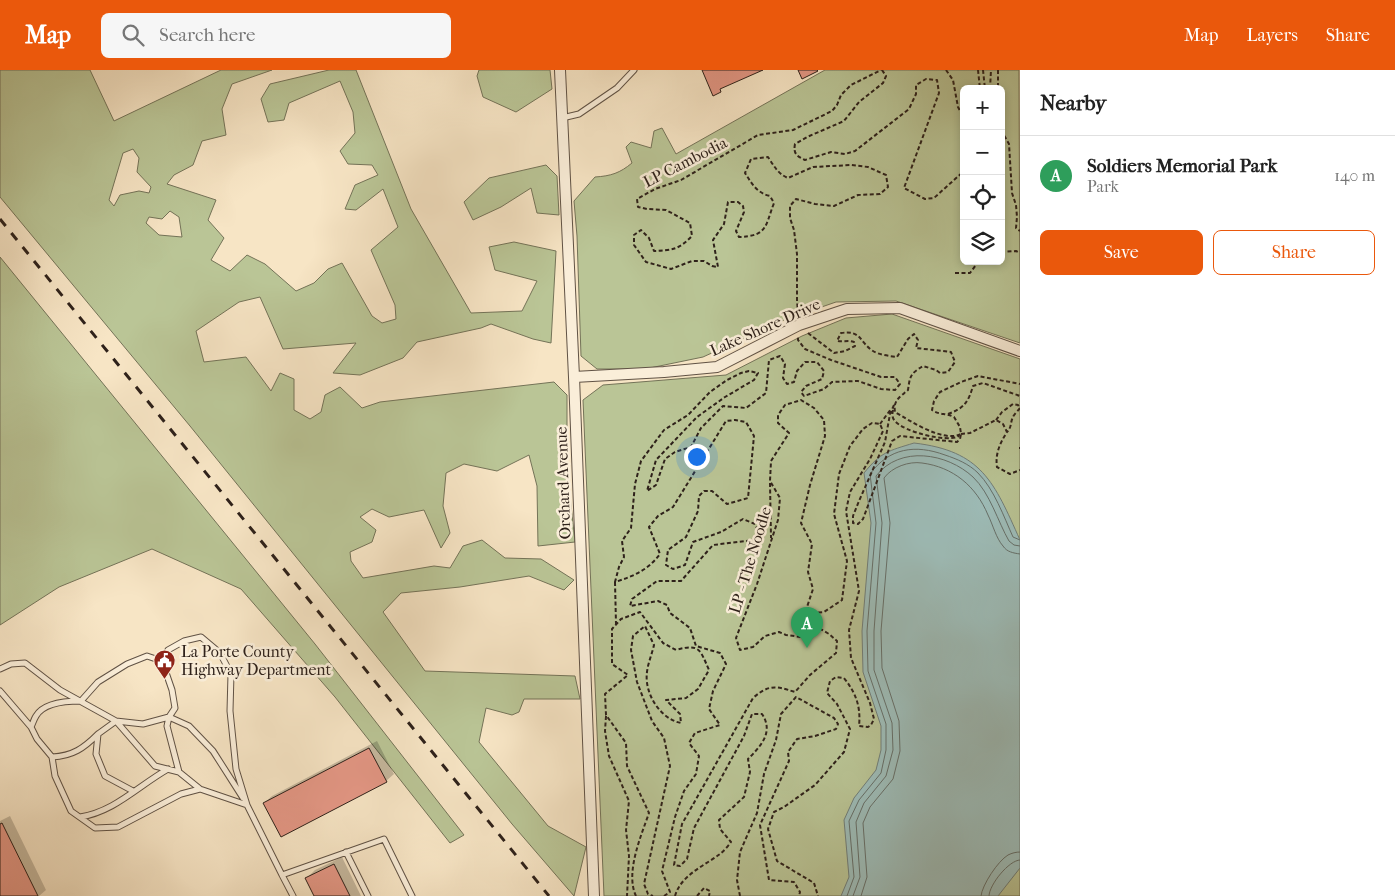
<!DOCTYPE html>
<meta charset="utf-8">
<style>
body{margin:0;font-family:"IM FELL French Canon",serif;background:#f6f6f6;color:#222}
.controls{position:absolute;right:15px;top:15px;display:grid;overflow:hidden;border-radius:8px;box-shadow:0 2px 8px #0003}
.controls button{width:45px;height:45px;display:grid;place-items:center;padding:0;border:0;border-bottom:1px solid #e0e0e0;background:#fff;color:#222;font:25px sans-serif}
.you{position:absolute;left:696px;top:386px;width:18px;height:18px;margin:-12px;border:4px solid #fff;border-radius:50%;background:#1a73e8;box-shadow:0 0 0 8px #1a73e833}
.badge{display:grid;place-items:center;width:32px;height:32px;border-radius:50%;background:#ea580c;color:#fff;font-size:16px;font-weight:700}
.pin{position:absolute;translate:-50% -41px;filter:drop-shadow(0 1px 2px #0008)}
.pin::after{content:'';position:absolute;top:26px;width:18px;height:15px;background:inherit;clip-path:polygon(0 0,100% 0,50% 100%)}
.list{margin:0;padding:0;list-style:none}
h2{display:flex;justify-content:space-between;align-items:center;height:65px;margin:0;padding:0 20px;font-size:21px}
h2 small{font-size:16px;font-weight:400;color:#767676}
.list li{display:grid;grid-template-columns:32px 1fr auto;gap:15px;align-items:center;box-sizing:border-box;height:80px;padding:0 20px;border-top:1px solid #e0e0e0}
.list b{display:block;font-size:19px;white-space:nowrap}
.list p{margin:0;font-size:16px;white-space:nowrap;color:#767676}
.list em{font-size:16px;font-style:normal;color:#767676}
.actions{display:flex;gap:10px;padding:15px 20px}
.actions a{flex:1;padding:11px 0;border:1px solid #ea580c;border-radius:8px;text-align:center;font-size:18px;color:#ea580c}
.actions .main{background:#ea580c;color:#fff}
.icon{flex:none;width:28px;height:28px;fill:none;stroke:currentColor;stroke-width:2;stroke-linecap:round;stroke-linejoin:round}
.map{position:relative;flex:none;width:1020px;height:826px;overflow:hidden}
header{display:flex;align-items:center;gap:30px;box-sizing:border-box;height:70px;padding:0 25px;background:#ea580c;color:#fff}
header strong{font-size:24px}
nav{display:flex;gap:28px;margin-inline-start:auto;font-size:18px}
.search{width:350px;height:45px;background:#f6f6f6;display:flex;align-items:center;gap:12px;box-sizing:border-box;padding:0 18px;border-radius:8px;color:#767676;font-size:19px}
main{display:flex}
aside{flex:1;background:#fff}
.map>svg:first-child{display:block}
.green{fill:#bac596;stroke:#747358;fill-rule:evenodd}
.water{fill:#9ebeba;stroke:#717f7a}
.shadow{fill:#0003}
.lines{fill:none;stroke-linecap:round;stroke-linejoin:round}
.shore{stroke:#66706a;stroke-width:1}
.building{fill:#e49785;stroke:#2e211a}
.service-casing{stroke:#605245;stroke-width:7}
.minor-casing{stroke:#605245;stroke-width:12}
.path{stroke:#2e211a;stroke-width:2;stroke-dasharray:4 2.5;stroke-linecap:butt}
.service{stroke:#faeed9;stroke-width:5}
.minor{stroke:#faeed9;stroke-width:10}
.rail{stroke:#2e211a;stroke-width:3;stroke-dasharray:9 9;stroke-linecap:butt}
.labels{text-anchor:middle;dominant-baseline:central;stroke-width:5;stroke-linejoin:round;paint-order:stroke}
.street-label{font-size:16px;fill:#2e211a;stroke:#faeed9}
.poi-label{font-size:16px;fill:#2e211a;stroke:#faeed9;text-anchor:start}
</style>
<header>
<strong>Map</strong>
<div class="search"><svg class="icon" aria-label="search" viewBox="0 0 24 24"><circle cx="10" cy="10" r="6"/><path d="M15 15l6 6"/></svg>Search here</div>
<nav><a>Map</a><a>Layers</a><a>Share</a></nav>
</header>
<main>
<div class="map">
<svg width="1020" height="826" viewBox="0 0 1020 826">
<rect width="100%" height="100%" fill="#f7e5c5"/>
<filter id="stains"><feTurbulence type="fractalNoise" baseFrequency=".004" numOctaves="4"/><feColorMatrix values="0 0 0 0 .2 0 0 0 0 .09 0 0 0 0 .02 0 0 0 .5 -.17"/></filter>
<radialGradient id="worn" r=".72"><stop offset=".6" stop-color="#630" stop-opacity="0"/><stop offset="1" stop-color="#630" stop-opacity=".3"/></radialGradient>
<path class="green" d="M0,0H90L114,51L221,0H272L232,14L222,39L226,65L202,71L193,95L174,105L167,114L216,130L208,150L224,168L211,190L230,201L247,185L265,194L296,221L314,213L328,199L342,193L372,246L382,253L396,249L395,235L371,180L398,157L383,119L356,140L345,139L355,115L378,105L372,95L348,94L340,81L355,63L353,42L340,11L289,33L284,50L268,52L261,29L270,14L329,0H356L411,139L471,243L522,241L537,211L495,200L489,177L514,172L556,181L551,273L533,269L491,254L481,258L417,272L403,288L360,305L333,303L356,273L283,279L260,227L239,232L196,261L204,292L246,287L271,321L280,303L294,309V340L310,349L321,342L325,325L340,317L362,338L380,332L554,312L567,325V398L575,472L538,476L537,416L529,385L497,401L464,394L446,403L443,436L450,463L441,478L424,440L389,447L372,439L360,447L376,460L372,472L350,482L351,491L363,508L434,496L450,498L463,476L482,470L505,488L541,489L574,510L564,520L529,506L460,517L401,523L383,542L425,601L575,606L580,629H524L519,642L512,645L486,638L479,672L548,756L586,777L574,826L512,754L190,356L0,127ZM133,79L139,88L137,102L151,117L149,123L139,121L120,125L114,136L109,130L123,83ZM170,141L179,147L182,167L159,165L146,153L149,147L162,149Z
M479,0H550L552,19L516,42L483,27L477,6Z
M825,0H1019L1020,273L896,231L836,232L784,250L703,287L645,299H597L581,286L577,166L574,131L595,107C611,106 620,103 632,93L626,77L631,72L651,78L654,61L662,58L676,84ZM964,19H1001V191H964Z
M546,95L557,106L559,145L537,143L531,118L501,137L473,150L464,132L489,108Z
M0,187L315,574L464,765L450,773L335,627L241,519L152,479L59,517L0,555Z
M892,244L1020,289V826H604L583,330L603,315L726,305L802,266L846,248Z"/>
<path class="water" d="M914,373C982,381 994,412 1020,470V798L998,826H841L849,807L844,750L854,728L876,700L881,680V656L863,602L862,561L871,453L864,403C881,382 888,381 914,373Z"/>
<path class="shadow" d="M377,671L394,704L386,711L264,733L272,726Z
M10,746L46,820L39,826H0V751Z
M342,787L361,826H316L307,808L315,800Z"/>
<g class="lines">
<path class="shore" d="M847,826L854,807L849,751L859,730L881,703L886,680V654L868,601L867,561L876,453L870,404C889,378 915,374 945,385C957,389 969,394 978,403C994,419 1004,447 1013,467L1020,470
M853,826L860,807L856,752L864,733L886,706L893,680L892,653L874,600V561L882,453L876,406C900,375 947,383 973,407C990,423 998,452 1009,471L1014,475L1020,476
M861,826L867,807L863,753L870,737L893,709L900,681L899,651L882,598L881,561L890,453L884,408C892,397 909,391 922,393C953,397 976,416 988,445C993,455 996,468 1003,476C1007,482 1013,483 1020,484
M981,826C982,815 998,791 1008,785C1012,783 1016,782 1020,782
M989,826C989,815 1009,790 1020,790"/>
</g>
<path class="building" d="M702,0H763L720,19L721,22L713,26Z
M798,0H817L818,1L802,9Z
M369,678L387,712L281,767L263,733Z
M2,753L38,826H0V754Z
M334,794L350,826H314L305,808Z"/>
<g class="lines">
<defs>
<path id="service" d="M562,48L579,44L617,18L634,0
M162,591L168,580L184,571L201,567L220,583L231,604L230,641L236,699L247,735
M0,599L11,594L25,593L60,620L116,651L155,696L179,702
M0,621L31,657
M98,664C84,678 73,686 52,687L55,706L71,741L95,758L118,757L181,724L200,719L247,735L282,805
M52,687L37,669L31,657C33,653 34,649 36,646C44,632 67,631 81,631L98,612L127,594L147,586L162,591L172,620L175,638L169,647L143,654L116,651L98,664L96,684L105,706L133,721
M200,719L179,702L167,656L169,647L189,656L213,681L243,728
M80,747C114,742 138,716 168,699
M346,782L368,826
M293,826L282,805L384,769L412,826"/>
<path id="minor" d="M560,0L574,307L594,826
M574,307L664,302L717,297L799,255L847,239L900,238L1020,281"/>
</defs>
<use href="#service" class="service-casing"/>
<use href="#minor" class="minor-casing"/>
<path class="path" d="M882,0L886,6L883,13L859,32L844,51L807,67L795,74C793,84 797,86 805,90L831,82L845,84L855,81L909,39L916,24V15L926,9L937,10L939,23L904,118L925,129L934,128L964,101
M946,0L953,10L958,37L964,48
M978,0L980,19
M983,0L985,19
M998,0V19
M990,19L991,0
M1001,60L1009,74L1012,123L1016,135L1017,147L1016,158L1020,161
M1001,107L1003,122L1001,128
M1001,182L1016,181L1020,183
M955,203H970L979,191
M798,244L797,230V184L794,160L790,148V136L796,129L815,134L834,136L858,125L880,124L888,117L886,105L868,97L851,95L813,97L788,108C778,104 774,96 768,87L751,89L745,103C752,114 757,123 770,126L774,133C765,156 768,166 739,167L736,161L744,142L743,136L738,132H728L724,154L713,170L718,197L712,196L704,191H692L671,199L646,192L634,175V165L641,160L649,168L654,181C673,180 678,180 692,166L690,153L666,140L647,139L638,137L637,129L655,119L681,110L758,65L793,60L832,41L837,35L841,25L851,15L881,0
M808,263L834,283L845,281L855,276L854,272C849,270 843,272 837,271L841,263C862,260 859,272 873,281C879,285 890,286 897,287L908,269L914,264L918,270L916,278L951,282L955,292L948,302L940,303L936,300L923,296C910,304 910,306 908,320C900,327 893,330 895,342C910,351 944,373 961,364L960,357L954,347C946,343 939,345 932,340L934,331L940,322L961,312L978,306L1020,314
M894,335L890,344L885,372L859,431L853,446V453L858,454L863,449L892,371L900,366L957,372L960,369L961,364
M893,340C892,344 892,348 895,351C904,362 948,373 959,366
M948,344C964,338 968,333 973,316L983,313L1020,326
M996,350L1002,342L1013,334L1018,335L1020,338C1018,341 1014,344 1013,347C1010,353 1012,357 1007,362
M880,354L891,339
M961,364L970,363L996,350L1003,354L1007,362C1000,373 995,384 997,397L1010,404L1020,400
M1020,377V379
M770,413L771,468
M615,512L616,554
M606,646L605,661L609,686L629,731L626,760L629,786L627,826
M636,826C625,803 641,766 649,743L627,696L626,673L606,645L605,624L628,605L612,594V559L621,549L640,542L663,573L676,580C700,573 700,580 709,600L698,619L686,628L666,630L680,644L681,653C660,649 644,623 647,602C648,593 652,584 654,575L645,556L633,566L631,580L637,612L652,651L664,668L670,696L644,814L648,824L653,826
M664,826L670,822L662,801L675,747L684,721L696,704L699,686L689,673L695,663L720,655L709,639L713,621L726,594L720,583L696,576L690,558L670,543L667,535L658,531L630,536L632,529L657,511H681L713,475L754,470L759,463L755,454L743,449L721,462L693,472L685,495L673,499L666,495L668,480L686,467L698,441L699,426L704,421H712L727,434L748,428L754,366L746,352L735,350L726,351L673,437L658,446L649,457L660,484C648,500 634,506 615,512L619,497L624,487L622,471L631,458L635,414L641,391L664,360L688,345L710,322L727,310L741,303L749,301L758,303L754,310L725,327L697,347L656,390L647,421L656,415L665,389L675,382L691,377L701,358L723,336L746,338L766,323L769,290L780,286L785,294L783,308L787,314L794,312L797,301L805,292H817L824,301L822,309L806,316L801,322L804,326L824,319L832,312L858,311L881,319L895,320L900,314L895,307H881L831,290L805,279L798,270V266
M675,826C681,805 704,796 720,784C724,781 728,776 731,772L720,759L719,750L744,727L750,702L748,689C761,676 774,662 762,644H752L744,666L694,758L687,789L680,796L674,795L682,754L753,628C769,614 776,616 795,622L810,605L836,583L837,571L829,564L817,557L801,567L786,565L779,562L765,566L753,577L740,580L736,568L757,514L778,450L780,428L770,411L771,391L789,363L778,353V345L785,335L801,330L814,338L824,350L825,366L810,415L801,453L812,474L808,502L813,519L807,537L812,543L824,542L842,530L847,491L834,444L839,404L850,376L863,359L872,353L880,354L883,361L870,389L850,422L846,441L859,521L849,560L851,588L870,633L874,649L871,655L868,657L859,656C861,637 856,623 844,608L836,607L830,611L827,623L837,634L850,659L844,682L815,715L784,737L774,742L768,759L777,791L814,813L818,826
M697,826L704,818L710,821L709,826
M740,826L737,810L740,782L757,743L764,704L776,670L781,644L796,627L834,648L838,654L836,659L815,666L797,669L788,682L789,691L760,755L769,810L794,812L800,822L799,826"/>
<use href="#service" class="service"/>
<use href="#minor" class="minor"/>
<path class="rail" d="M0,149L549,826"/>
</g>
<defs>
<symbol id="civic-pin" viewBox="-11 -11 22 30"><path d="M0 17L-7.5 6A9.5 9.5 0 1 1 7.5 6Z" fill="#8f2418" stroke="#faeed9"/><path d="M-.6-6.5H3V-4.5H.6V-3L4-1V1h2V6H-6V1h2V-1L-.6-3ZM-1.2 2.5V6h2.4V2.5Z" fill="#fff"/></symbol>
</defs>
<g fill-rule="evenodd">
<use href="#civic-pin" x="152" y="578" width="25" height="34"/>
</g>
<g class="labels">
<g class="street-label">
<text transform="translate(685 92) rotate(-27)">LP Cambodia</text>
<text transform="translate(765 257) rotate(-24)">Lake Shore Drive</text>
<text transform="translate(563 413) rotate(-92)">Orchard Avenue</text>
<text transform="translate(750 490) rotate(-73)">LP - The Noodle</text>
</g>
<g class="poi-label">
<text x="181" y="581">La Porte County<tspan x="181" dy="18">Highway Department</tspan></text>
</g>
</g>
<rect width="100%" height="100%" filter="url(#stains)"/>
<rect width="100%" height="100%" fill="url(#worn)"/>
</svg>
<div class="controls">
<button>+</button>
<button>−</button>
<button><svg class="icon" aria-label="locate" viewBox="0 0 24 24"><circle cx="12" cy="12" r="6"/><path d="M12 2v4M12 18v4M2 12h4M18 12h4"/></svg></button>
<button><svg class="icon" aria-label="layers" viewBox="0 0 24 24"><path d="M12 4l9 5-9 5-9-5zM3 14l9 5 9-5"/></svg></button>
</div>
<div class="you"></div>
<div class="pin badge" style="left:807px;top:578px;background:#2e9e5b">A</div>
</div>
<aside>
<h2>Nearby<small></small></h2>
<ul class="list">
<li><span class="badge" style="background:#2e9e5b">A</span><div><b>Soldiers Memorial Park</b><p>Park</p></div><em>140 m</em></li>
</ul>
<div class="actions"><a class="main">Save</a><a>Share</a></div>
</aside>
</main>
